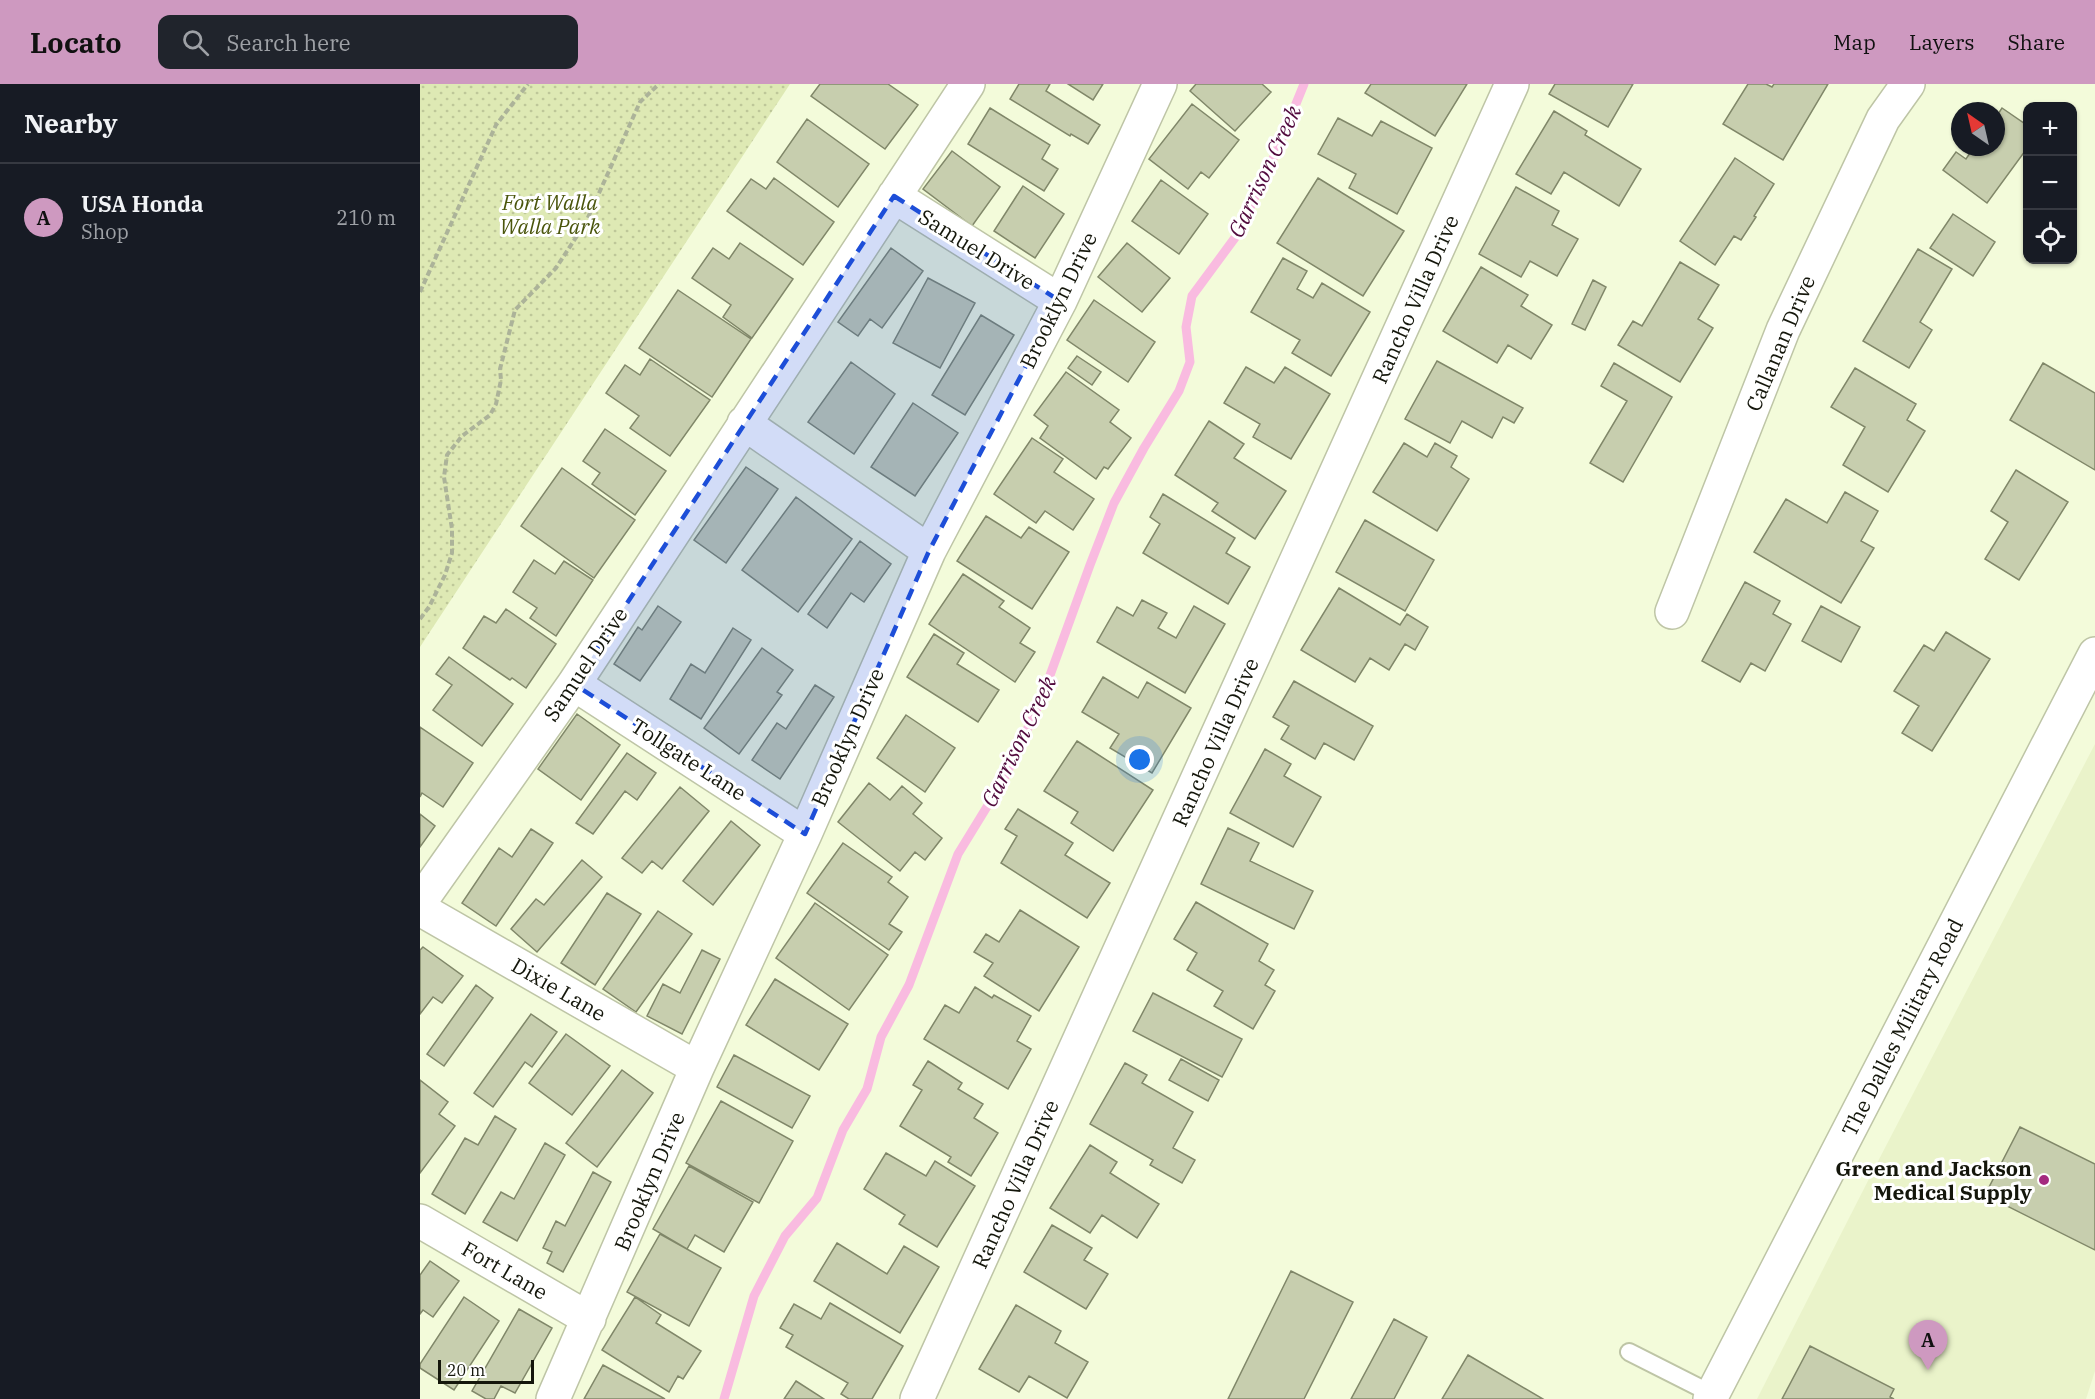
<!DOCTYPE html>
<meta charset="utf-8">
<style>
body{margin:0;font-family:"IBM Plex Serif",serif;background:#20242c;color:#f1f3f6}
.controls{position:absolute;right:18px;top:18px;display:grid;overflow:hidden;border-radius:12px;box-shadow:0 2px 4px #0004}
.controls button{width:54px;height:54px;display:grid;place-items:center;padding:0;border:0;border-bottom:2px solid #363941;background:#171b24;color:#f1f3f6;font:30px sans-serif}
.compass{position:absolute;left:1531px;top:18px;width:54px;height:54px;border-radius:50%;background:#171b24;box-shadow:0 2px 4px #0004;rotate:326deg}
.scale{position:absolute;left:18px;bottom:15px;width:96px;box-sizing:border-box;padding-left:6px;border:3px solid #14160b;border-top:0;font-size:16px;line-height:21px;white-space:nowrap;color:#14160b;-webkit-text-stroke:4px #fff;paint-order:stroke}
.you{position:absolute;left:720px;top:676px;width:21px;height:21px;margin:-15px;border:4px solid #fff;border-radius:50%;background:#1a73e8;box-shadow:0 0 0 9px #1a73e833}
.badge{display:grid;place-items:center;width:39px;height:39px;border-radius:50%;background:#ce99c0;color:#111;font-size:20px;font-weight:700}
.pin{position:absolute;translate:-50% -50px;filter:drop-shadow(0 2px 3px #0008)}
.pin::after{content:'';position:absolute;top:32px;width:21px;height:18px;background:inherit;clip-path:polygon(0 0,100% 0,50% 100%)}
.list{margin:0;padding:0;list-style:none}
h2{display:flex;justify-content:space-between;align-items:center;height:78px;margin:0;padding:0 24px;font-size:26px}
h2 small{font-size:20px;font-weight:400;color:#9ea1a6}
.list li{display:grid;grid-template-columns:39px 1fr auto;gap:18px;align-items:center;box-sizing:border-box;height:108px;padding:0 24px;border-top:2px solid #363941}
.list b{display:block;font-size:22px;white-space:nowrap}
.list p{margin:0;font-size:20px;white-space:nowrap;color:#9ea1a6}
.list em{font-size:20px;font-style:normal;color:#9ea1a6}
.icon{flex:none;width:33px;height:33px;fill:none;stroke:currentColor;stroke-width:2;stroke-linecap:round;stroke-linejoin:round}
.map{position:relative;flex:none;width:1675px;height:1315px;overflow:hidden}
header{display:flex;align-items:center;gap:36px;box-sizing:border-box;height:84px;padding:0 30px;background:#ce99c0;color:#111}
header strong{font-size:28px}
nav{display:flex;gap:33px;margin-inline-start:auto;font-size:21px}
.search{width:420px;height:54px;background:#20242c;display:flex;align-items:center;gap:15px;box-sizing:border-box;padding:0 21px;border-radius:12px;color:#9ea1a6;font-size:22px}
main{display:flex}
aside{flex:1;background:#171b24}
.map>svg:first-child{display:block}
.built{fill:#eaf3ca}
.park{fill:url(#park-dots)}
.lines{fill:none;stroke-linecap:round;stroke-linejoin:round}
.stream{stroke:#f9bbe0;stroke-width:9}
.building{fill:#c7ceae;stroke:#808769;stroke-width:1.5}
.lane-casing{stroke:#bec5a6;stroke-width:20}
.street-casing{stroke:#bec5a6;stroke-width:36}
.secondary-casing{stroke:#bec5a6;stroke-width:36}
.path{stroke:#acb399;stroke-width:4;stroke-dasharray:6 3;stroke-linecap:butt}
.lane{stroke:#fff;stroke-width:16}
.street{stroke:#fff;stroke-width:33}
.secondary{stroke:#fff;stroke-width:33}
.marked{fill:#1d4ed8;fill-opacity:0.2;stroke:#1d4ed8;stroke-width:4.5;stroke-dasharray:12 8;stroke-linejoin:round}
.poi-dot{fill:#a42a7f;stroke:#fff;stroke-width:2}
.labels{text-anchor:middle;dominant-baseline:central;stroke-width:6;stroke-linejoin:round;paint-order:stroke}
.park-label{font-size:21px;font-style:italic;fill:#4a550c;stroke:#fff}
.street-label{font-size:21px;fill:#14160b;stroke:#fff}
.poi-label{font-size:21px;font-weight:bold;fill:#14160b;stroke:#fff;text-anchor:end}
.water-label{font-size:22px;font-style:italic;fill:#510a3d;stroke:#fff}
</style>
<header>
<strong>Locato</strong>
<div class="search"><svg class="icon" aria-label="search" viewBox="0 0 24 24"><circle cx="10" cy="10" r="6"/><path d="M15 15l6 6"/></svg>Search here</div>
<nav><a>Map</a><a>Layers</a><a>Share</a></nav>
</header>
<main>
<aside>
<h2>Nearby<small></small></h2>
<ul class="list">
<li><span class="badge">A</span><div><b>USA Honda</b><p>Shop</p></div><em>210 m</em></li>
</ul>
</aside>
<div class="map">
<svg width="1675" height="1315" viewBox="0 0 1675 1315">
<defs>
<pattern id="park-dots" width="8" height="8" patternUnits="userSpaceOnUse" patternTransform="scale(1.5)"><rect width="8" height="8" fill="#dee9b4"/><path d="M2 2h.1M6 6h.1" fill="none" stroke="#bec799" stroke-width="1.8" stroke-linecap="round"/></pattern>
</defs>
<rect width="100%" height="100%" fill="#f3fbda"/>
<path class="built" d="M1675,660V1287L1666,1315H1337L1455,1083Z"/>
<path class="park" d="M0,0H370L0,563Z"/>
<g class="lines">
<path class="stream" d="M304,1315L334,1212L365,1152L397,1114L423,1046L447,1005L461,953L489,901L538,770L584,695L621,616L670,481L694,419L724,364L759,307L770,278L766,243L772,212L817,151L858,64L884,0"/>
</g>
<path class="building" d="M400,0H468L498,21L465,65L391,12Z
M599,0H630L626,7L680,41L668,60L651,50L650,52L590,15Z
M648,0H683L673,16Z
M776,0H842L851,8L815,47L770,7Z
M951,0H1047L1015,52L945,9Z
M1135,0H1213L1188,43L1129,10Z
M1328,0H1346L1352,3L1354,0H1408L1363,76L1303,40Z
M772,20L819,56L789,94L781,88L768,105L729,75Z
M570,24L630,61L622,75L638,85L624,107L548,60Z
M1582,24L1608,42V63L1567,119L1523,86L1536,68L1546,75L1554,63H1576V33Z
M1134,27L1167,47L1165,51L1221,85L1199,122L1144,88L1131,110L1096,90Z
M918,34L952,52L961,37L1012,64L977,130L929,104L936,90L898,70Z
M387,35L449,80L418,123L357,78Z
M532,67L580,103L552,142L503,105Z
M1315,74L1354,100L1334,132L1336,133L1321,156L1314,152L1295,181L1260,157Z
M354,94L414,138L383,181L307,127L331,95L346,105Z
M898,94L984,147L943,212L857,159Z
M741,96L788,130L759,170L712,137Z
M603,102L644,130L615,174L574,147Z
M1096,103L1139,127L1132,141L1158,155L1137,192L1110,177L1101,193L1059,170Z
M1533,130L1575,158L1553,192L1510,164Z
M320,159L373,195L332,254L303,233L311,221L272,194L293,164L309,175Z
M707,159L750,194L722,228L678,193Z
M471,164L503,187L462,244L450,235L438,252L418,238Z
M1498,165L1532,185L1500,238L1512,246L1489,284L1443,257Z
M863,174L887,187L877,205L893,214L902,199L950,228L911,292L872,269L880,256L831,228Z
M1260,178L1299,201L1278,235L1293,244L1260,298L1198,261L1213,237L1222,242Z
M1061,183L1108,211L1101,222L1132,241L1111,275L1088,261L1077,279L1023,247Z
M508,194L555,219L520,284L473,259Z
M1173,196L1186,203L1165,246L1152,240Z
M258,206L331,255L292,313L219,264Z
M674,216L735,258L708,298L647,256Z
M561,231L594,251L545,331L512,311Z
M657,272L681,288L672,301L648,284Z
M230,275L290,316L250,372L210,344L219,332L186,309L205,281L220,291Z
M1017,277L1103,324L1094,339L1083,333L1072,354L1042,337L1030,359L985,335Z
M431,278L475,310L434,370L388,338Z
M1194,279L1252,313L1203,398L1170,379L1207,317L1181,302Z
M1623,279L1675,309V386L1590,336Z
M826,283L854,299L865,283L910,310L871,375L833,353L840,340L804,319Z
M1435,284L1496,320L1487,336L1505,347L1468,408L1423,381L1445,343L1411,323Z
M646,288L699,326L690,338L711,354L688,385L684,383L676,395L620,354L628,342L614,331Z
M493,319L538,349L495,412L451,383Z
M789,337L824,360L814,374L866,407L835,455L792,427L798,419L755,391Z
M185,345L246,387L215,431L172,400L180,389L163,377Z
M612,354L643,375L634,388L674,415L653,446L625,427L616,439L574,410Z
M984,359L1007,373L1015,359L1037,372L1031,383L1049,395L1017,447L953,408Z
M326,383L358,405L306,479L274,456Z
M142,384L215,436L174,494L101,442Z
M1596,386L1648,418L1599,496L1565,475L1588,438L1571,427Z
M1425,408L1458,427L1441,457L1454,464L1421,519L1334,468L1366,415L1407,439Z
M743,410L815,454L806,469L830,483L808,520L723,469L740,440L730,433Z
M376,413L432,455L378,528L322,486Z
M566,432L601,454L609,443L649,468L612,525L537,477Z
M945,436L1014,476L985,527L916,488Z
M440,457L471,480L444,518L431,509L407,544L388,530Z
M114,476L135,490L144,477L173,496L136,552L110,534L117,524L93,508Z
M543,490L584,517L579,523L610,544L600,559L615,568L595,598L509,540Z
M1325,498L1360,517L1353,530L1371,540L1345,587L1331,579L1320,598L1282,577Z
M919,504L980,541L987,530L1008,543L995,566L985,560L969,586L950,574L935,598L881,566Z
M722,516L747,529L738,544L756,554L774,522L805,540L765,609L677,558L697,523L713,532Z
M238,522L261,538L220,597L194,580L218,543L222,546Z
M1401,522L1440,543L1421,578L1382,557Z
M86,525L136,560L106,604L92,594L90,596L43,564L64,532L76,539Z
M313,544L331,556L281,635L250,615L271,580L285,589Z
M1526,548L1570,575L1512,667L1482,649L1499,622L1474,607L1504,561L1514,567Z
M514,550L544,569L537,580L579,606L558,638L487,593Z
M342,564L373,586L357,608L362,611L319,670L284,644Z
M29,573L93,620L62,662L13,626L32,601L16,590Z
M683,593L718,614L727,598L771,624L732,689L690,664L699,650L662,628Z
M874,597L953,642L934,676L904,659L895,675L861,655L869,642L853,633Z
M395,601L414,613L360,695L332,676L357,639L366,645Z
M157,630L200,661L161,716L118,685Z
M486,631L535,664L505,708L457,674Z
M0,643L53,679L23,723L2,709L0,713Z
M657,657L733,706L693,767L651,739L658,728L624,707Z
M845,665L871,680L864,692L901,713L873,763L810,729Z
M207,669L236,689L217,716L205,707L173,750L156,739Z
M449,699L470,716L482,702L502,719L493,730L522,754L505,776L495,768L480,787L418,738Z
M260,703L289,727L242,785L232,777L222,789L202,774Z
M598,725L653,759L645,771L690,799L667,834L581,779L597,752L585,745Z
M0,730L15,742L0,763Z
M311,737L340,761L293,821L263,797Z
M808,744L839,759L830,777L893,807L874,845L781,800Z
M111,745L133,759L76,842L42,819L79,764L92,773Z
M423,759L472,793L468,798L488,813L469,840L482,848L469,866L387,809Z
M162,776L182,793L117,868L91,845L116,815L124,821Z
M187,809L221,830L175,901L141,879Z
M776,818L848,860L839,877L854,886L845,901L855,907L833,945L794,922L803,907L767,886L777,869L754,855Z
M395,819L468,871L429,926L356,874Z
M600,826L659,863L619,927L564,892L573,879L554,868L566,850L579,858Z
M238,827L272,850L216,928L183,905Z
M3,863L43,892L22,919L13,913L0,930V866Z
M282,866L300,875L262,950L227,932L243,900L260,909Z
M355,895L428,940L399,986L326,941Z
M56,901L73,914L24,982L7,970Z
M555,903L572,914L574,911L611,932L597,957L611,965L588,1005L504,955L525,921L539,929Z
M733,909L822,955L802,993L713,947Z
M111,930L137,948L112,983L105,978L73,1023L54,1009Z
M146,950L190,982L152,1031L109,999Z
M314,971L390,1012L372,1044L297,1003Z
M761,975L799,996L788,1017L749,996Z
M508,977L542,999L538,1005L563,1020L554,1034L578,1049L551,1092L528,1078L531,1073L480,1042L502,1006L493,1001Z
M705,979L727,991L722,999L773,1028L753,1064L775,1076L762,1099L730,1081L733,1076L670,1040Z
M202,986L233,1009L177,1083L146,1059Z
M0,996L28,1018L19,1030L35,1042L0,1089Z
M301,1017L373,1057L339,1119L266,1079Z
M75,1032L96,1045L45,1130L12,1110L45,1054L58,1061Z
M1600,1043L1675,1080V1166L1565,1111Z
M125,1059L145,1071L97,1157L63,1138L81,1108L94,1115Z
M670,1061L697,1078L690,1089L739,1120L717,1154L682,1131L670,1149L630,1124Z
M466,1069L506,1092L515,1077L555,1102L517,1163L479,1140L485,1131L444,1105Z
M269,1082L333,1118L304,1168L275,1151L267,1165L233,1145Z
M173,1088L191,1098L143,1188L127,1179L132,1168L123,1164L136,1137L145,1142Z
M632,1141L672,1164L664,1176L688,1190L666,1225L604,1188Z
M240,1150L301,1184L269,1242L207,1208Z
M417,1159L467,1190L484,1162L519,1183L480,1249L394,1197Z
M10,1177L39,1197L13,1233L3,1226L0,1230V1191Z
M871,1187L933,1218L884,1315H808Z
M44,1213L79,1237L34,1306L0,1284V1280Z
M215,1213L241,1231L236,1239L281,1267L263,1295L258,1292L249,1308L182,1266Z
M410,1219L483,1262L452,1315H429L421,1310L428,1299L366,1263L373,1251L360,1244L374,1220L401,1235Z
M596,1221L641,1247L635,1259L668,1278L647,1314L609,1292L599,1308L559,1285Z
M99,1225L132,1244L95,1309L81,1302L74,1315H66L52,1307Z
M974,1235L1007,1253L974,1315H931Z
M1390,1262L1474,1305L1470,1313L1474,1315H1362Z
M1048,1271L1123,1315H1022Z
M183,1281L245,1315H164Z
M376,1297L404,1315H364Z"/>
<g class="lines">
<defs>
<path id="lane" d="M1209,1268L1292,1310"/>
<path id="street" d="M474,112L640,217
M324,339L509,467
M1252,528L1363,246L1463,35L1488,0
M154,600L385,750
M0,818L154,600L548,0
M0,825L277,984
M0,1137L169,1235
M133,1315L277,984L385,750L509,467L640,217L740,0
M497,1315L1092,0"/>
<path id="secondary" d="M1290,1315L1675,570"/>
</defs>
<use href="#lane" class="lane-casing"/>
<use href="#street" class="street-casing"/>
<use href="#secondary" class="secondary-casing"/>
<path class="path" d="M0,208L76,41L108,0
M0,535L9,523L25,491L32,469V445L24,393L27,371L42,352L70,331L76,320L81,296L80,285L95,226L136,184L166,138L220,18L239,0"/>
<use href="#lane" class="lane"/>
<use href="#street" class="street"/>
<use href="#secondary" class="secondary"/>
</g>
<path class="marked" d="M474,112L640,217L509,467L385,750L154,600Z"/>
<circle class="poi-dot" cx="1624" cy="1096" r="6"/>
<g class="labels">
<g class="park-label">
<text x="130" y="118">Fort Walla<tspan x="130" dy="24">Walla Park</tspan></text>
</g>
<g class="street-label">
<text transform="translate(557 165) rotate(32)">Samuel Drive</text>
<text transform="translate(995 215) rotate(-66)">Rancho Villa Drive</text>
<text transform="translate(638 216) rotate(-64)">Brooklyn Drive</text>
<text transform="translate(1360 259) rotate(-67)">Callanan Drive</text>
<text transform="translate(165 580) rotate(-56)">Samuel Drive</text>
<text transform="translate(427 653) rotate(-66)">Brooklyn Drive</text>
<text transform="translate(795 658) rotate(-66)">Rancho Villa Drive</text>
<text transform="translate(269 675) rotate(33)">Tollgate Lane</text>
<text transform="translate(139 905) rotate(30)">Dixie Lane</text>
<text transform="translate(1482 943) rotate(-63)">The Dalles Military Road</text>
<text transform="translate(229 1097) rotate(-67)">Brooklyn Drive</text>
<text transform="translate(595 1100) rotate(-66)">Rancho Villa Drive</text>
<text transform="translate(85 1186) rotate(30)">Fort Lane</text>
</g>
<g class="poi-label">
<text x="1612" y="1084">Green and Jackson<tspan x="1612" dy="24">Medical Supply</tspan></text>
</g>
<g class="water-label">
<text transform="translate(844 87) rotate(-65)">Garrison Creek</text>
<text transform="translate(598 657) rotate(-64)">Garrison Creek</text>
</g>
</g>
</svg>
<div class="controls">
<button>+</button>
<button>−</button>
<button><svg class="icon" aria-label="locate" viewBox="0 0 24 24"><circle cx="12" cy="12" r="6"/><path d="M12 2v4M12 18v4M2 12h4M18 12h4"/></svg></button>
</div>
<svg class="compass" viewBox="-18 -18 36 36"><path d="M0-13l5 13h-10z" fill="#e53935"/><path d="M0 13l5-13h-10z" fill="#9ea1a6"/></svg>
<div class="scale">20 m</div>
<div class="you"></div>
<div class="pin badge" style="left:1508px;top:1286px">A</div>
</div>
</main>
